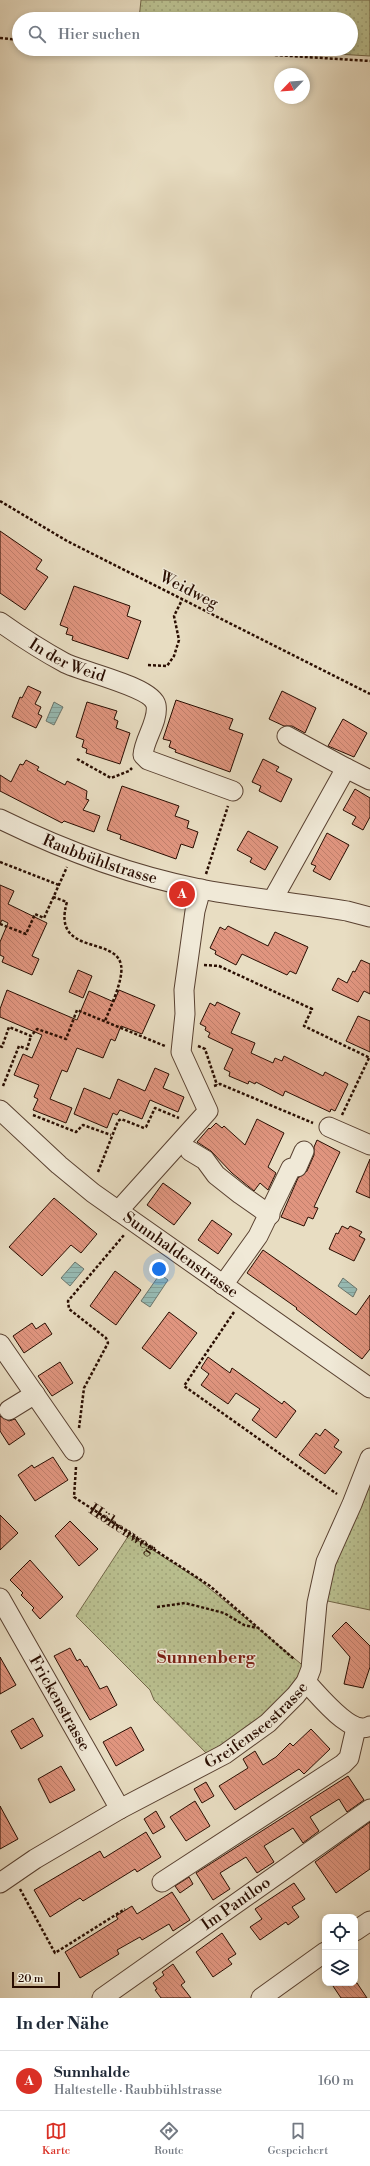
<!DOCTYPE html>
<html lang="de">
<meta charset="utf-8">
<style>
body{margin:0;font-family:"Libre Bodoni",serif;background:#f2f2f3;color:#1f2937}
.controls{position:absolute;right:12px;bottom:12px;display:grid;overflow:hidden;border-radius:8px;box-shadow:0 2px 6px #0003}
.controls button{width:36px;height:36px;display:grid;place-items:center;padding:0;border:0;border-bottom:1px solid #e0e1e3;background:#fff;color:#1f2937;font:20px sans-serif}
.compass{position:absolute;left:274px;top:68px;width:36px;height:36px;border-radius:50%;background:#fff;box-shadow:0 2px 6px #0003;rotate:245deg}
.scale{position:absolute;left:12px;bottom:10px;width:48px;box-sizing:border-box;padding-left:4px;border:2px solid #290d01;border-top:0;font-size:11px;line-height:14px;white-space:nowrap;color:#290d01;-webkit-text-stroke:3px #f0e9d7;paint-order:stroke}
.you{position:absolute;left:159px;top:1269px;width:14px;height:14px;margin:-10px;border:3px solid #fff;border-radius:50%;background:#1a73e8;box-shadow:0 0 0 6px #1a73e833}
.badge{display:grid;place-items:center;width:26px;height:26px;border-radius:50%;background:#d93025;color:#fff;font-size:13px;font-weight:700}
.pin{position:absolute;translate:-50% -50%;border:2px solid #fff;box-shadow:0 1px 4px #0006}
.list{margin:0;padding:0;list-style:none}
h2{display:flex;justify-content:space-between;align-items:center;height:52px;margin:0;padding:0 16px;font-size:17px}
h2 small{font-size:13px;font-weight:400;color:#747a83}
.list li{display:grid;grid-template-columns:26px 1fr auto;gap:12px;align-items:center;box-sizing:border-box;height:60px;padding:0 16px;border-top:1px solid #e0e1e3}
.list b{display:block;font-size:15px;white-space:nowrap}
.list p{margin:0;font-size:13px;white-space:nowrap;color:#747a83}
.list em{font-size:13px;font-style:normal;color:#747a83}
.icon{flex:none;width:22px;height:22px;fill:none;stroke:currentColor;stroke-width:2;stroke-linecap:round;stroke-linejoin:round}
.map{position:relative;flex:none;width:370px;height:1998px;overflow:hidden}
.search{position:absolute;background:#fff;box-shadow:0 2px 6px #0003;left:12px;right:12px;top:12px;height:44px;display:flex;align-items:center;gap:10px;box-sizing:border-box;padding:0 14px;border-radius:22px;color:#747a83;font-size:15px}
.sheet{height:112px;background:#fff}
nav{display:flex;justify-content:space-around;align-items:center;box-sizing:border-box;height:56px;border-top:1px solid #e0e1e3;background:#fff;font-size:11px;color:#747a83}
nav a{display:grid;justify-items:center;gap:2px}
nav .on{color:#d93025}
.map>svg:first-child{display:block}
.grass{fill:url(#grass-dots);stroke:#726648}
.water{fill:url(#water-rules);stroke:#6b756c}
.building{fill:url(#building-back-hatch);stroke:#290d01}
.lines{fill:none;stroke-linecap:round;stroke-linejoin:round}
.minor-casing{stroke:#594131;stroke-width:21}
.path{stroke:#290d01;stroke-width:2.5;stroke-dasharray:3 2;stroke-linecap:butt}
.minor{stroke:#f0e9d7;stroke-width:19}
.labels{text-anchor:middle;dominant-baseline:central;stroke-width:3;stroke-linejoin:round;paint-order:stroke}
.street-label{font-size:16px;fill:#290d01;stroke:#f0e9d7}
.neighbourhood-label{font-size:17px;font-weight:bold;fill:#7a1f14;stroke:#f0e9d7}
</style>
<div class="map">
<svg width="370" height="1998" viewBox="0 0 370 1998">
<defs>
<pattern id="grass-dots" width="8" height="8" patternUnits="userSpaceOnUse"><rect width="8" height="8" fill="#bac090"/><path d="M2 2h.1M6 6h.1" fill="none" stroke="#a0a47a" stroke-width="1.8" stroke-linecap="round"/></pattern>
<pattern id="water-rules" width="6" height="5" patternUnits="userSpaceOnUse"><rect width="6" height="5" fill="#97bbb4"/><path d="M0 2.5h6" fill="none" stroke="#82a099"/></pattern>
<pattern id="building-back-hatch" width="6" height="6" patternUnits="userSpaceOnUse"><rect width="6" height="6" fill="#e0957f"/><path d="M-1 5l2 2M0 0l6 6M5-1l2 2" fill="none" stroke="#c07f6c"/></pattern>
</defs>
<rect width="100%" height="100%" fill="#e8ddc2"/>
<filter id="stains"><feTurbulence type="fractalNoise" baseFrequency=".005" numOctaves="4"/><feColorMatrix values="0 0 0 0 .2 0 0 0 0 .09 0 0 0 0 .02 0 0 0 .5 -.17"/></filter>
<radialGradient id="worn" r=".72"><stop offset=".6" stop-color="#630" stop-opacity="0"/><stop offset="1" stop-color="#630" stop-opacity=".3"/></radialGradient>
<path class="grass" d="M141,0H370V56L254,49H351V19H139Z
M370,1467V1610L323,1600Z
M129,1535L198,1579L306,1668L300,1686L211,1758L154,1700L150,1690L76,1616Z"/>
<path class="water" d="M54,702L63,707L54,725L46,721Z
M75,1262L84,1269L70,1286L61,1278Z
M160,1274L168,1280L150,1307L141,1301Z
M343,1278L357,1289L353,1297L338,1286Z"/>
<path class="building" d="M0,531L42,560L36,569L48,577L25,610L0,593Z
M74,586L130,606L127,616L141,621L128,659L72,640L73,636L66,634L68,628L60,625Z
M28,686L41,692L35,704L41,707L38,714L42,716L36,728L12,717L20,697L22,698Z
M282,691L316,708L305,733L292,726H284L269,719Z
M176,700L233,719L229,729L243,734L230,772L175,752L176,750L169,747L171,741L163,739Z
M87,702L117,711L114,719L118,721L116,728L130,733L120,764L86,753L87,749L82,747L84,740L76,737Z
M343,719L367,733L354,757L328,746Z
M263,759L279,767L276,771L292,779L281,802L259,791L261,786L252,782Z
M26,760L39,767L37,770L65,785L67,781L87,791L86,799L89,800L83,810L100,816L94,832L64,821L62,823L0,791V775L11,782L20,764L23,765Z
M122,786L179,806L175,816L189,821L187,828L198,832L193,848L181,844L176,859L120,839L121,835L107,830Z
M355,789L370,798V817L363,830L352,824L356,817L343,810Z
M248,831L278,847L265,870L250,862L252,858L237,850Z
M327,833L349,845L330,880L313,871L316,866L311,864Z
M0,885L14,891L8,904L47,923L32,956L39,959L32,975L2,962L4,957L0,955V942L8,923L2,920L0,924Z
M228,926L268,946L275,932L308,947L296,974L290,971L287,975L242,954L236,965L215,954L216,951L210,948L220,927L225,930Z
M361,960L370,964V994L364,991L358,1002L332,990L338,978L347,983L353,971L355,972Z
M78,970L92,976L83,998L69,992Z
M7,990L77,1020L89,991L114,1002L119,990L155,1005L142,1034L121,1026L115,1041L111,1039L103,1058L77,1048L67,1072L62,1070L50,1099L72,1108L66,1123L33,1110L38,1099L34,1097L39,1085L14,1075L23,1054L32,1058L42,1035L0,1017V1009Z
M217,1002L240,1013L231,1033L255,1043L251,1053L273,1063L275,1058L282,1061L284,1056L323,1076L325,1072L348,1084L335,1111L331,1109L330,1112L285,1091L283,1096L256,1082L255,1084L249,1081L248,1084L229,1076L230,1072L224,1069L233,1049L208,1037L210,1033L205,1030L206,1027L200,1024L210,1003L215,1006Z
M358,1016L370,1021V1052L346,1041Z
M155,1068L169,1074L163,1088L184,1097L178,1112L150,1100L142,1119L120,1110L117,1115L113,1113L107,1128L74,1114L84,1088L110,1099L118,1079L145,1091Z
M257,1119L284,1133L268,1167L276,1173L268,1190L260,1183L254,1191L232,1173L211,1151L197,1142L209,1128L210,1129L216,1123L222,1128L224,1126L245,1145Z
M317,1140L340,1152L314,1207L318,1208L313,1219L308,1217L304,1226L281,1217L298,1178L307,1171L314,1155V1147Z
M370,1159V1198L356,1192Z
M163,1183L191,1203L174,1225L147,1205Z
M54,1198L97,1234L81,1253L71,1245L42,1276L9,1247Z
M212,1220L232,1234L218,1254L198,1240Z
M342,1226L348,1229L350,1226L362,1232L359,1236L365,1239L354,1261L329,1249L336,1233L338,1234Z
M263,1250L356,1315L370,1295V1349L362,1359L296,1309L297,1308L247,1273Z
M115,1271L141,1290L116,1325L90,1306Z
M169,1312L197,1333L170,1369L142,1348Z
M32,1323L36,1329L45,1323L52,1334L24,1353L13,1336Z
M208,1357L230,1373L232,1368L282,1404L284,1401L296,1411L276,1438L252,1420L260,1409L236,1393L228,1404L201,1385L209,1374L201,1368Z
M60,1362L73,1383L52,1396L38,1376Z
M0,1416L9,1421L15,1419L25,1434L9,1445L0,1431Z
M325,1429L339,1440L334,1447L342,1452L325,1474L299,1455L316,1433L320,1436Z
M53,1457L68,1480L35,1501L18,1475L32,1465L34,1468Z
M0,1515L18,1533L0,1550Z
M70,1521L98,1549L79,1566L55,1536Z
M30,1560L63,1597L40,1619L32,1610L34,1608L21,1595L23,1593L10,1580Z
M346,1622L370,1646V1667L363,1688L344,1684L350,1657L332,1636Z
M70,1648L77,1661L80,1659L85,1667L87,1666L100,1689L107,1686L117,1705L90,1720L54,1656Z
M0,1657L16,1685L0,1694Z
M33,1718L43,1736L21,1749L11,1731Z
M131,1727L144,1750L116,1766L103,1742Z
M311,1729L330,1749L304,1774L299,1769L235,1810L219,1786L248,1768L243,1759L255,1751L263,1765L276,1757L290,1743L293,1746Z
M61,1766L75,1790L50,1803L38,1779Z
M348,1776L364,1800L347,1812L339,1799L310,1817L319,1831L303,1843L293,1828L264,1846L274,1862L257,1873L246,1857L220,1873L230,1889L213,1900L196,1873Z
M206,1782L214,1796L202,1803L194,1789Z
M195,1801L210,1826L186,1841L170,1817Z
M0,1806L18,1839L0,1849Z
M156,1811L165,1827L153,1834L144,1819Z
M370,1822V1869L336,1893L315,1862Z
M146,1832L161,1857L137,1872L135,1869L83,1901L80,1898L50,1917L34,1890L100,1851L104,1858Z
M189,1877L193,1884L180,1893L175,1886Z
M294,1883L305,1899L292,1907L299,1917L288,1925L286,1922L260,1940L250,1927L262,1919L255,1909Z
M172,1892L190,1920L173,1931L169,1924L142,1940L140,1937L117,1950L119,1954L80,1978L65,1952L118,1919L116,1916L132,1906L137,1914Z
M222,1933L236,1954L228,1959L232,1964L213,1977L196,1952Z
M173,1964L185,1982L181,1985L191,1998H161L155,1990L157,1989L153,1983L164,1975L162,1972Z
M331,1983H357L367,1998H341Z"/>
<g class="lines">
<defs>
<g id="minor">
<path id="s2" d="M0,622C21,637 43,651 65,663C83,672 152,687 156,705C159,721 144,739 143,755L148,760L233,791"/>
<path d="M346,768L370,780"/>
<path id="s3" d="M0,819C63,850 130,875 200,889C248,898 298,903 347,911L370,917"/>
<path d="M273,899L346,768L287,736"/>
<path id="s4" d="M0,1110L59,1165L93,1193L370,1388"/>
<path d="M329,1127L370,1145"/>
<path d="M190,1151L205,1160L216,1175L240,1194L270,1215"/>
<path d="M118,1211L208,1111L181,1052L185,1014L184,990L195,911L201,889"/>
<path d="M223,1285L258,1236L291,1168L297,1167L304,1151"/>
<path d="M0,1344L74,1451"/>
<path d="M9,1410L35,1394"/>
<path id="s5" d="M0,1598L120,1809"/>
<path d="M306,1682C319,1695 351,1737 370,1726"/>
<path d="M162,1882L343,1764L349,1758L356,1728"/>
<path id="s6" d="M0,1883L35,1859L120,1809L225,1754L268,1723L296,1695L306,1682L311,1669L317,1603L326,1562L352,1504L370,1458"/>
<path d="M355,1931L370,1921"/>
<path id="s7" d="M102,1998L370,1809"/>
<path d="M261,1998L325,1952"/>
</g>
</defs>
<use href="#minor" class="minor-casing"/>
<g class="path">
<path d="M0,38L19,40"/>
<path d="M180,49L370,61"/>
<path d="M0,501L67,541L370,694"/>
<path d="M148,665L167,666L174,656L179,640L174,616L182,600"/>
<path d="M77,759L111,778L129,771L132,768"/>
<path d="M0,862L59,885"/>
<path d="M206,874L228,806"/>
<path d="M53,897L67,902C51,956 116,936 121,965C124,979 110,1008 105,1021"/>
<path d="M0,924L26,934L35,914L44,918L67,867"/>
<path d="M204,965L219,966L312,1009L304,1026L370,1058"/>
<path d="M0,1046L2,1047L9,1027L31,1036L37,1029L66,1039L77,1010L165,1046"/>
<path d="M198,1046L205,1049L217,1085"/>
<path d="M3,1086L19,1046L27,1049L31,1036"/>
<path d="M214,1086L220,1084L313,1123"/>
<path d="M33,1115L76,1132L83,1125L111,1135"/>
<path d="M342,1115L369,1058"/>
<path d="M98,1172L118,1121L121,1119L144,1128L146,1127L155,1108L179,1118"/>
<path d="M234,1312L184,1386L337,1494"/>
<path d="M79,1428L84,1388L108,1343L106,1338L69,1309L68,1301L124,1235"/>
<path id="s1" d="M76,1467L74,1497L210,1586L294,1659"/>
<path d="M157,1607L185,1603L224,1613L244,1625L257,1628"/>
<path d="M20,1889L55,1953L125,1909"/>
</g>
<use href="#minor" class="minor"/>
</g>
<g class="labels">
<g class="street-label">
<text transform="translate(189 590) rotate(27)">Weidweg</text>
<text stroke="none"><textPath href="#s2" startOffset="78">In der Weid</textPath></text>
<text stroke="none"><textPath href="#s3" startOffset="108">Raubbühlstrasse</textPath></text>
<text stroke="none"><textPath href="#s4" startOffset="232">Sunnhaldenstrasse</textPath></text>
<text stroke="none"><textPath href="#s1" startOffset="88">Höhenweg</textPath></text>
<text stroke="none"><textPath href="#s5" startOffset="121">Frickenstrasse</textPath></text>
<text stroke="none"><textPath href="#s6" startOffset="302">Greifenseestrasse</textPath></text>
<text stroke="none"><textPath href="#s7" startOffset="164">Im Pantloo</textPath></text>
</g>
<g class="neighbourhood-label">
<text x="206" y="1658">Sunnenberg</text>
</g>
</g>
<rect width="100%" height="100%" filter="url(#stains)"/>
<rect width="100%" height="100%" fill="url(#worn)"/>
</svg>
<div class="controls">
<button><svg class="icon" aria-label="locate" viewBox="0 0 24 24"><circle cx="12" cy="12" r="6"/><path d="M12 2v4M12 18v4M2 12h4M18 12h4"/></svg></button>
<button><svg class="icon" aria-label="layers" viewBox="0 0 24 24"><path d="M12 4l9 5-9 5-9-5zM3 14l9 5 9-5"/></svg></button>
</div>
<svg class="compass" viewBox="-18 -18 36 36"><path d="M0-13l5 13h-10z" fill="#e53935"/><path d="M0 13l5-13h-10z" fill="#747a83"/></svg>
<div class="scale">20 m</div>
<div class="you"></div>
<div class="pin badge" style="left:182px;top:894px">A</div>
<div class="search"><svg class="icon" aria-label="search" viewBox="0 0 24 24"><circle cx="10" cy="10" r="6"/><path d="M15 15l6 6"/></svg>Hier suchen</div>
</div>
<section class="sheet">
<h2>In der Nähe<small></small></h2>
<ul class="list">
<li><span class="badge">A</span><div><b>Sunnhalde</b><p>Haltestelle · Raubbühlstrasse</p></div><em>160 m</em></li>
</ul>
</section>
<nav>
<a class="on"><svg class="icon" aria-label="map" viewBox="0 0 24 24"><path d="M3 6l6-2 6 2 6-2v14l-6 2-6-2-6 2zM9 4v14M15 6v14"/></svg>Karte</a>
<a><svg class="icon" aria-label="directions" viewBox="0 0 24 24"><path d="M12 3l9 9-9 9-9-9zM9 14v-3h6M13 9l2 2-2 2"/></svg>Route</a>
<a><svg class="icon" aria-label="saved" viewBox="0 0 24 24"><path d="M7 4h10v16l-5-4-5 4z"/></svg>Gespeichert</a>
</nav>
